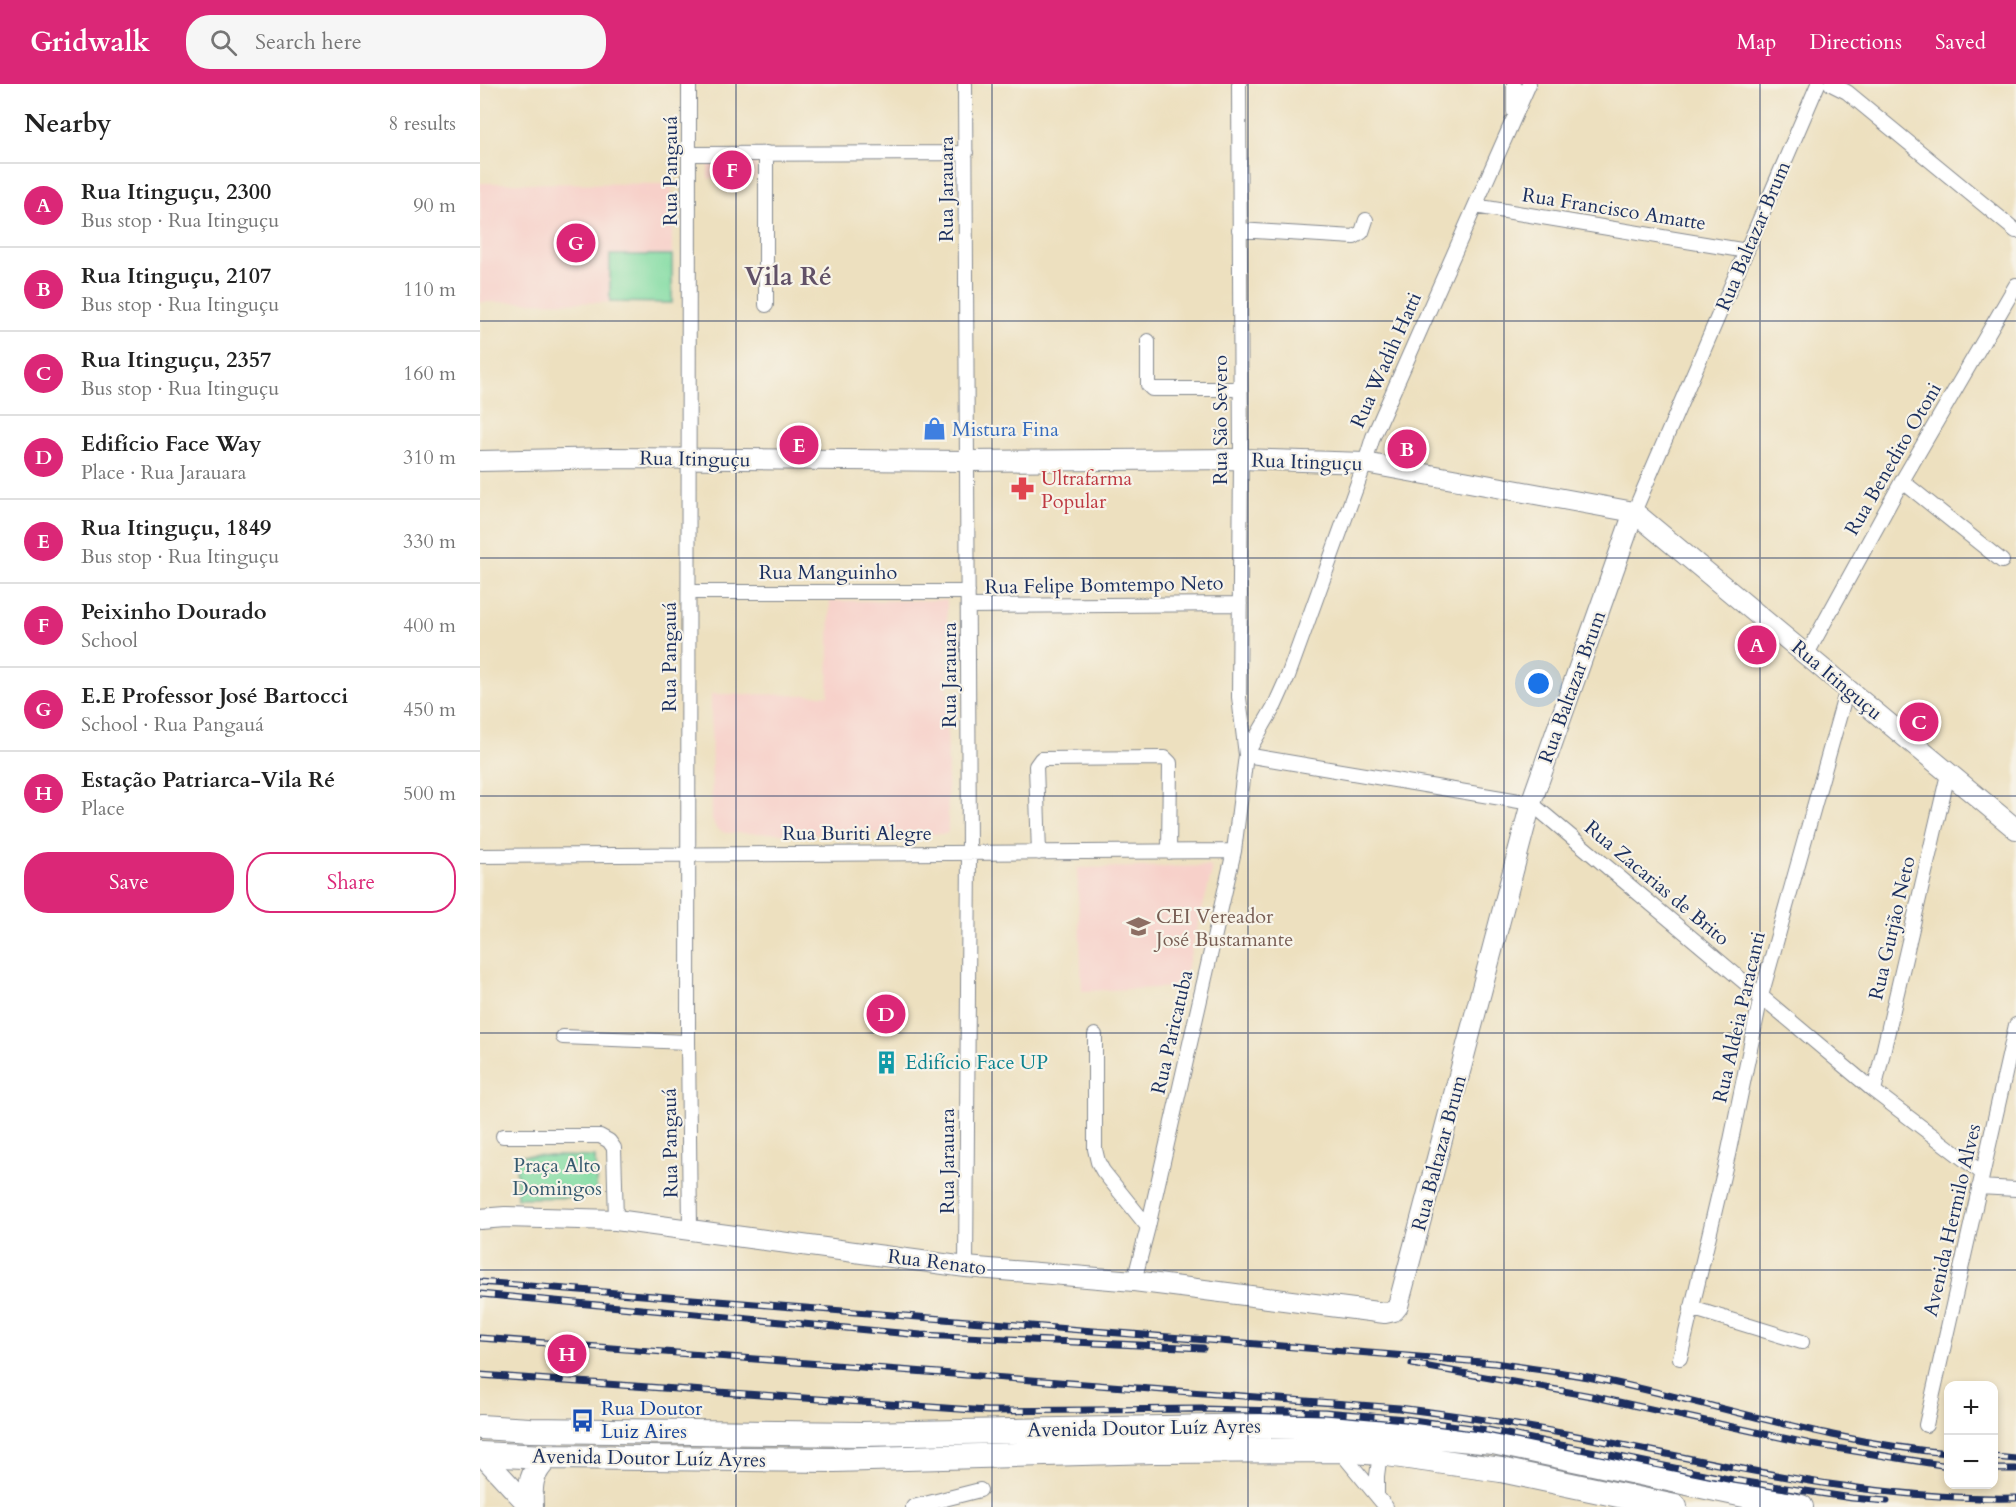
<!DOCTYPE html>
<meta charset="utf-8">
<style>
body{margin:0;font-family:Cardo,serif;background:#f6f6f6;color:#222}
.controls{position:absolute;right:18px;bottom:18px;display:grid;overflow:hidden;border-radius:12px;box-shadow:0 3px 9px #0003}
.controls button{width:54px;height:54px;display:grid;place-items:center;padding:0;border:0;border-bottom:2px solid #e0e0e0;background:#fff;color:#222;font:30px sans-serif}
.you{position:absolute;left:1059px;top:600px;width:21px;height:21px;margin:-15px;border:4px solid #fff;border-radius:50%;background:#1a73e8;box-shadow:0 0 0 9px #1a73e833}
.badge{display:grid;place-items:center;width:39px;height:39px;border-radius:50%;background:#db2777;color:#fff;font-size:20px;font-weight:700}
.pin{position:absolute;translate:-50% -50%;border:3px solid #fff;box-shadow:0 2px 6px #0006}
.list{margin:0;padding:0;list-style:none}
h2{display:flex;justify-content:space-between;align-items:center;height:78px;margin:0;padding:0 24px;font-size:26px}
h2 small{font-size:20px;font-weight:400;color:#767676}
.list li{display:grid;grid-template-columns:39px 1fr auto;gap:18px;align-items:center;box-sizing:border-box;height:84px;padding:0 24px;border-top:2px solid #e0e0e0}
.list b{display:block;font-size:22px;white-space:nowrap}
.list p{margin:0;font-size:20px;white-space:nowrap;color:#767676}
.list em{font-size:20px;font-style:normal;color:#767676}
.actions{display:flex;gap:12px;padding:18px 24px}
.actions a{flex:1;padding:14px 0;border:2px solid #db2777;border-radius:24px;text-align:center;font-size:21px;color:#db2777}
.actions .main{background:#db2777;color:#fff}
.icon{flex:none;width:33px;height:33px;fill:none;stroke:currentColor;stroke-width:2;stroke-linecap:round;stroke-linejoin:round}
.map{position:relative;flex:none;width:1536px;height:1423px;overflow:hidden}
header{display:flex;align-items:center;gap:36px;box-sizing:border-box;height:84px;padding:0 30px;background:#db2777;color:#fff}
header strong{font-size:28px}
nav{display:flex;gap:33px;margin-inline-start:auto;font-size:21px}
.search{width:420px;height:54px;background:#f6f6f6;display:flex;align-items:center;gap:15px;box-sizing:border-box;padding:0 21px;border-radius:24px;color:#767676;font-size:22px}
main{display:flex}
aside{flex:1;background:#fff}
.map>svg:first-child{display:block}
.built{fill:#f7d0c9}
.green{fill:#82dca3;stroke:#4e8680;stroke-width:1.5}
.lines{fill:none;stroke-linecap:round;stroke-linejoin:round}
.street-casing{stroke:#84888e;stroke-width:16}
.secondary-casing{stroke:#84888e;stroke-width:22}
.highway-casing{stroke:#84888e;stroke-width:26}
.street{stroke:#fff;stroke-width:14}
.secondary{stroke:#fff;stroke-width:20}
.highway{stroke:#fff;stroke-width:24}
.rail-casing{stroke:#1b2f5e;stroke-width:7}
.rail{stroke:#f7f3e8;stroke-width:4.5;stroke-dasharray:14;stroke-linecap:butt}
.grid{fill:none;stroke:#1b2f5e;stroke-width:1.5;stroke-opacity:0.55}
.labels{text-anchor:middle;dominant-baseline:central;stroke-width:4.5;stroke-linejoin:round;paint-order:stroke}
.street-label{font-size:20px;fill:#1b2f5e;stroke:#f7f3e8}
.shop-label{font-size:20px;fill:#366cbe;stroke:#f7f3e8;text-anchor:start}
.health-label{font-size:20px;fill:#be3a42;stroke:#f7f3e8;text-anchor:start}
.education-label{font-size:20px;fill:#785e54;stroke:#f7f3e8;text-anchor:start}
.culture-label{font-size:20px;fill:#0d838f;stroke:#f7f3e8;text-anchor:start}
.park-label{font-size:20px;fill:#355a6f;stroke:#f7f3e8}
.transit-label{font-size:20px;fill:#164399;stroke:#f7f3e8;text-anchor:start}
.district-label{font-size:26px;font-weight:bold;fill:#615167;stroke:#f7f3e8}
</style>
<header>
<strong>Gridwalk</strong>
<div class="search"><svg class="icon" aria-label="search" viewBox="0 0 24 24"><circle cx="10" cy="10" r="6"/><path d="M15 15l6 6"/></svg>Search here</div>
<nav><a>Map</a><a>Directions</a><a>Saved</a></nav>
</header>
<main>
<aside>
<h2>Nearby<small>8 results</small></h2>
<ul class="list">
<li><span class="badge">A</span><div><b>Rua Itinguçu, 2300</b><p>Bus stop · Rua Itinguçu</p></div><em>90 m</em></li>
<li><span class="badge">B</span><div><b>Rua Itinguçu, 2107</b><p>Bus stop · Rua Itinguçu</p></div><em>110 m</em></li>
<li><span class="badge">C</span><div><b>Rua Itinguçu, 2357</b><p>Bus stop · Rua Itinguçu</p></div><em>160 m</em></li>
<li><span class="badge">D</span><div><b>Edifício Face Way</b><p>Place · Rua Jarauara</p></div><em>310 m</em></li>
<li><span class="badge">E</span><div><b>Rua Itinguçu, 1849</b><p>Bus stop · Rua Itinguçu</p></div><em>330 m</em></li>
<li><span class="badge">F</span><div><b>Peixinho Dourado</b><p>School</p></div><em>400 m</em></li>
<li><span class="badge">G</span><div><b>E.E Professor José Bartocci</b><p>School · Rua Pangauá</p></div><em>450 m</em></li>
<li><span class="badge">H</span><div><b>Estação Patriarca-Vila Ré</b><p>Place</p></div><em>500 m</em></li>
</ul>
<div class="actions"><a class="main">Save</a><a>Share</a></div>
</aside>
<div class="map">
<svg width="1536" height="1423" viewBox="0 0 1536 1423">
<rect width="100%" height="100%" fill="#f7f3e8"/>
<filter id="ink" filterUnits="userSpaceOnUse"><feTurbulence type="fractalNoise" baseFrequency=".0167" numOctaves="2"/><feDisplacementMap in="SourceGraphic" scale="12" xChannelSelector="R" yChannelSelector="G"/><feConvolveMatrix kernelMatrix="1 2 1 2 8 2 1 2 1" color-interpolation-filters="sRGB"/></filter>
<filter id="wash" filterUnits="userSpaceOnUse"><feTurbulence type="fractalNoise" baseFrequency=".008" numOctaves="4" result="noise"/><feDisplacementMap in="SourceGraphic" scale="24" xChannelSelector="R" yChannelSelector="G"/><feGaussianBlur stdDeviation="1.35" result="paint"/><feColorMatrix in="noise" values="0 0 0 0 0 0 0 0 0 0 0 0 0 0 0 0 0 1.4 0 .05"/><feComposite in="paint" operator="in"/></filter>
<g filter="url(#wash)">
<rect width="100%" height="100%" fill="#ede0bf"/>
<path class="built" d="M228,77H276V94H228Z
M0,99L192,100V219L0,218Z
M467,516L468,748L466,750L245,749L236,744L232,736L231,610L348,611L350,517Z
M730,782L732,788L702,903L602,907L597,784Z"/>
<path class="green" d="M130,171H192V219L130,218Z
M36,1071L115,1073L117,1113L37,1114Z"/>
</g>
<g filter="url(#ink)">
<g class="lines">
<defs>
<path id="street" d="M209,0L208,958L210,1145
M485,0L489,768L486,1183
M1034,0V28
M1351,0L1367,8L1536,147
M286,69V221
M210,70L486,69
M995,122L1267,167
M759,146L874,153L882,148L886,136
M668,257V301L672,305H760
M1422,397L1522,477
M1154,428L1338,0
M209,508H488
M488,522L760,520
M1327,570L1422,397L1536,201
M766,671L1051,719L1394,1007L1502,1089
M766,671L795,621L808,592L885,379L893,353L1049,0
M559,769L556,682L561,675L685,674L690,679L689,768
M0,772L754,767
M615,951V1065L618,1078L623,1087L668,1143
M83,953L208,958
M1394,1007L1468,690
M23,1052H120L129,1057L134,1064L136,1136
M1499,1103L1536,1105
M654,1197L668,1143L754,767L766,671L759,613L761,375L759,0
M1211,1224L1322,1258
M1200,1274L1248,1071L1281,912L1367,605
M1446,1341L1536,941
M859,1366L906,1423
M897,1412V1392L900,1369
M433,1423L500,1406"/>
<path id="secondary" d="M0,377L128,374L488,377L761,375L885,379L1154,428L1536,745
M0,1135L25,1133L136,1136L486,1183L654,1197L905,1229L914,1227L918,1222L1051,719L1154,428
M0,1369L50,1423"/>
<path id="highway" d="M0,1343L50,1346L382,1350L785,1342L852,1343L1013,1358L1321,1423
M0,1370L67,1373L354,1376L675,1367L859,1366L900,1369L1021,1386L1195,1423
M51,1423C50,1399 50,1391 67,1373"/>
</defs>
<use href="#street" class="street-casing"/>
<use href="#secondary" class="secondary-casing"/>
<use href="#highway" class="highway-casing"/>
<use href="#street" class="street"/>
<use href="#secondary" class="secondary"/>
<use href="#highway" class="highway"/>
<defs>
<path id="rail" d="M0,1198L1014,1279C1045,1284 1077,1287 1108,1293C1229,1317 1345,1358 1468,1369
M0,1210L441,1251L723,1264
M0,1254L919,1324C975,1331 1030,1339 1086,1350C1235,1378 1383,1417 1536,1414
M932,1280L1111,1312L1331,1360L1468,1382
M0,1291L507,1327L721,1325L845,1328L925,1335L1007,1346L1253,1396L1372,1414L1407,1417
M1514,1373L1536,1375
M1514,1385H1536"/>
</defs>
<use href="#rail" class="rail-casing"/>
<use href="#rail" class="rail"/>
</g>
</g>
<path class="grid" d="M256,0V1423M512,0V1423M768,0V1423M1024,0V1423M1280,0V1423M0,237H1536M0,474H1536M0,712H1536M0,949H1536M0,1186H1536"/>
<defs>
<symbol id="shop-bare" viewBox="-9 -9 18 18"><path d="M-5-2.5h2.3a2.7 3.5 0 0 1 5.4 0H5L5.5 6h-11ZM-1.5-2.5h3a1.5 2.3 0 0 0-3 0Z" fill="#3f7fe0" stroke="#f7f3e8" stroke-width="2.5" paint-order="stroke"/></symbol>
<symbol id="pharmacy-bare" viewBox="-9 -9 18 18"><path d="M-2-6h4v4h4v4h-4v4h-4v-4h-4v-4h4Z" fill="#e0444e" stroke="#f7f3e8" stroke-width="2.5" paint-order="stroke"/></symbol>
<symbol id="school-bare" viewBox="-9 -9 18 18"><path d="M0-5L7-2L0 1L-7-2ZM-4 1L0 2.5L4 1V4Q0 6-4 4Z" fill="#8d6e63" stroke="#f7f3e8" stroke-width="2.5" paint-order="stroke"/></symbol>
<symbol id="building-bare" viewBox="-9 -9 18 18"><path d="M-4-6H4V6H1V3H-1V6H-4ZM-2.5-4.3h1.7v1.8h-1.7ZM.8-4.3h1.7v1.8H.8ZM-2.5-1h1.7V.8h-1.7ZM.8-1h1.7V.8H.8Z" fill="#0f9aa8" stroke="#f7f3e8" stroke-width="2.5" paint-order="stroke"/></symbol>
<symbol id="bus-bare" viewBox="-9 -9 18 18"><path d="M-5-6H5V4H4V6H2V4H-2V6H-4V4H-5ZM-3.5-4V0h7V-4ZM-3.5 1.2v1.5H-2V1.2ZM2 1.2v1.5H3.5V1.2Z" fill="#1a4fb4" stroke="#f7f3e8" stroke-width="2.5" paint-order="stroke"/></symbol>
</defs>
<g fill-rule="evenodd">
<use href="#shop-bare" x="438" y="328" width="33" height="33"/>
<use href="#pharmacy-bare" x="526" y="388" width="33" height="33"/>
<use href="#school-bare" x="642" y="826" width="33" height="33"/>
<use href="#building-bare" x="390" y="962" width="33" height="33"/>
<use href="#bus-bare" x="86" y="1320" width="33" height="33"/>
</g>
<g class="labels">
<g class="street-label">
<text transform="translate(190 87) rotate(-90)">Rua Pangauá</text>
<text transform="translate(466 105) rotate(-90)">Rua Jarauara</text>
<text transform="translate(1134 125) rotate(9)">Rua Francisco Amatte</text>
<text transform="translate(1273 152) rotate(-67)">Rua Baltazar Brum</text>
<text transform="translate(906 276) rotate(-66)">Rua Wadih Hatti</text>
<text transform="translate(740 336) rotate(-90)">Rua São Severo</text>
<text transform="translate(215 375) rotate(1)">Rua Itinguçu</text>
<text transform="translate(1413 375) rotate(-60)">Rua Benedito Otoni</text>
<text transform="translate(827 378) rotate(2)">Rua Itinguçu</text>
<text x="348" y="488">Rua Manguinho</text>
<text transform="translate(624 501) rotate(-1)">Rua Felipe Bomtempo Neto</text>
<text transform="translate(189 573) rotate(-90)">Rua Pangauá</text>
<text transform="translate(469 591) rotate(-90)">Rua Jarauara</text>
<text transform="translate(1357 596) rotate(40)">Rua Itinguçu</text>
<text transform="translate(1092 603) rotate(-70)">Rua Baltazar Brum</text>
<text x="377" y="749">Rua Buriti Alegre</text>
<text transform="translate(1177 799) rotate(40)">Rua Zacarias de Brito</text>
<text transform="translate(1412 844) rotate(-77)">Rua Gurjão Neto</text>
<text transform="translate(1259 933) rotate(-77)">Rua Aldeia Paracanti</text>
<text transform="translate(692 948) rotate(-77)">Rua Paricatuba</text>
<text transform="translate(190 1059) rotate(-91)">Rua Pangauá</text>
<text transform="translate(959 1069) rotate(-75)">Rua Baltazar Brum</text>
<text transform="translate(467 1077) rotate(-90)">Rua Jarauara</text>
<text transform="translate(1472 1136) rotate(-77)">Avenida Hermilo Alves</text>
<text transform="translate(457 1178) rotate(7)">Rua Renato</text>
<text transform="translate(664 1344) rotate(-1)">Avenida Doutor Luíz Ayres</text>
<text transform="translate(169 1374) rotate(1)">Avenida Doutor Luíz Ayres</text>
</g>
<g class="shop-label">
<text x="472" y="345">Mistura Fina</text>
</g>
<g class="health-label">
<text x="561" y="394">Ultrafarma<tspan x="561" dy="23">Popular</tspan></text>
</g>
<g class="education-label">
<text x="676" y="832">CEI Vereador<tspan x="676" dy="23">José Bustamante</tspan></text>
</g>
<g class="culture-label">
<text x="425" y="978">Edifício Face UP</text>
</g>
<g class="park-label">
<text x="77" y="1081">Praça Alto<tspan x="77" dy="23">Domingos</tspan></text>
</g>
<g class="transit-label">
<text x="121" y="1324">Rua Doutor<tspan x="121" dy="23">Luiz Aires</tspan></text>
</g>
<g class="district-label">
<text x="308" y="192">Vila Ré</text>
</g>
</g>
</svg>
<div class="controls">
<button>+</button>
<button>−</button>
</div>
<div class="you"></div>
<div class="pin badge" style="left:1277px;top:561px">A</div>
<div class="pin badge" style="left:927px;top:365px">B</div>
<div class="pin badge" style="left:1439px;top:638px">C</div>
<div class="pin badge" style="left:406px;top:930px">D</div>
<div class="pin badge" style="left:319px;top:361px">E</div>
<div class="pin badge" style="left:252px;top:86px">F</div>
<div class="pin badge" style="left:96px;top:159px">G</div>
<div class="pin badge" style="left:87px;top:1270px">H</div>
</div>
</main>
